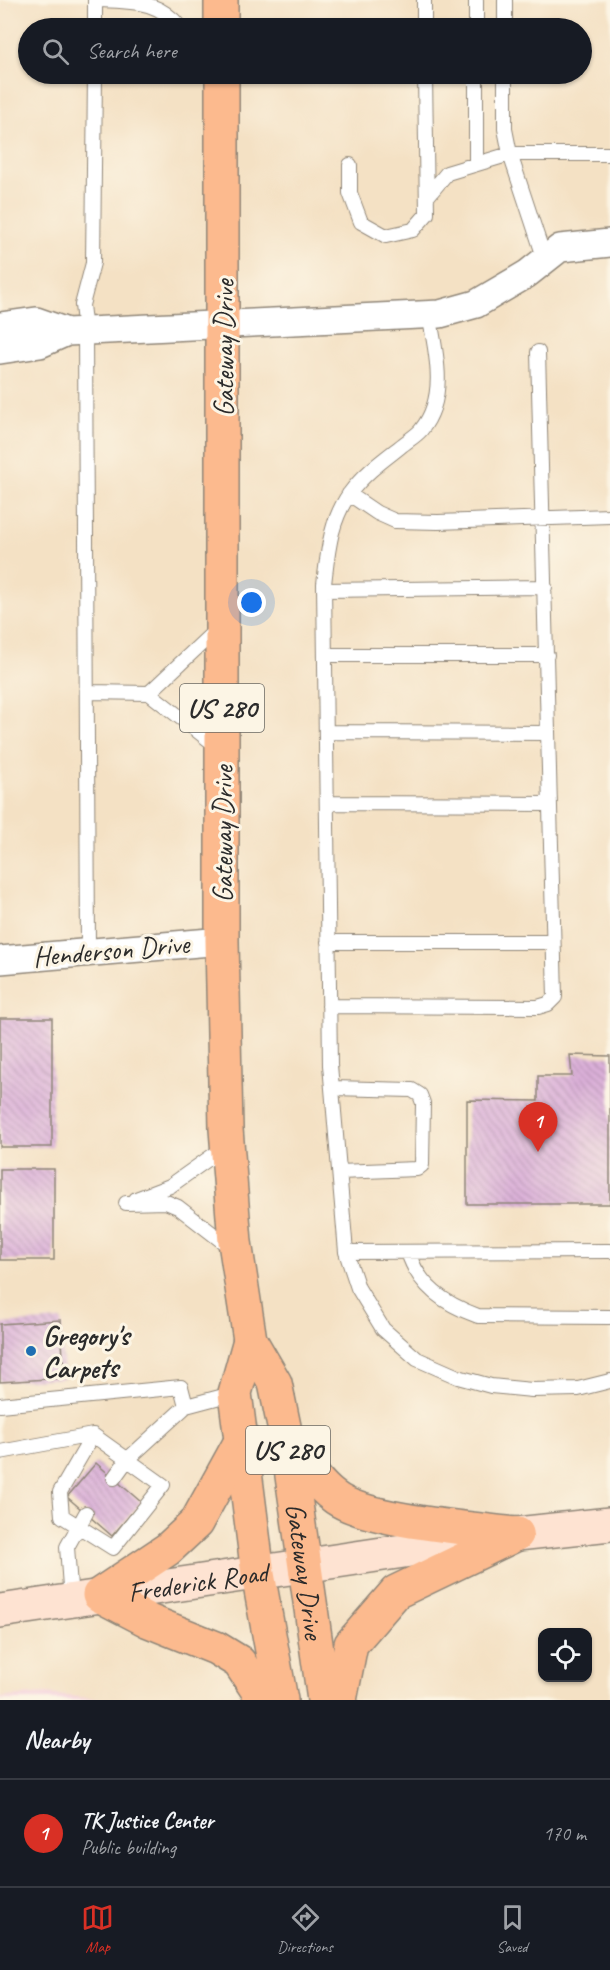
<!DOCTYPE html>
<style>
body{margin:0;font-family:Caveat,sans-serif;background:#20242c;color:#f1f3f6}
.controls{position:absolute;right:18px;bottom:18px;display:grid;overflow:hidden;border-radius:12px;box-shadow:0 2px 4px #0004}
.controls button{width:54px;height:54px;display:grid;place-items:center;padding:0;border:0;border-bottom:2px solid #363941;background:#171b24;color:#f1f3f6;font:30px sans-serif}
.you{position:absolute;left:252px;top:603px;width:21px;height:21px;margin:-15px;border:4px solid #fff;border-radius:50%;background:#1a73e8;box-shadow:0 0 0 9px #1a73e833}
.badge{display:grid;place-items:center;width:39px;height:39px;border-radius:50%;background:#d93025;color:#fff;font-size:20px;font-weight:700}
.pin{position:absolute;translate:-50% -50px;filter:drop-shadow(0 2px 3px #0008)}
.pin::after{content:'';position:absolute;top:32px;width:21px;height:18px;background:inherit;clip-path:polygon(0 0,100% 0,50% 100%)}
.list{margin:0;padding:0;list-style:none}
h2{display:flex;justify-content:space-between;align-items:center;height:78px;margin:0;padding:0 24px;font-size:26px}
h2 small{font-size:20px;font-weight:400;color:#9ea1a6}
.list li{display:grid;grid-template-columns:39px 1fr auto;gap:18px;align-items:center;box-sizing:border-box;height:108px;padding:0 24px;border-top:2px solid #363941}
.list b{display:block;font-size:22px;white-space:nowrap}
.list p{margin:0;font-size:20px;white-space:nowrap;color:#9ea1a6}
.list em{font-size:20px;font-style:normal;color:#9ea1a6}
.icon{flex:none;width:33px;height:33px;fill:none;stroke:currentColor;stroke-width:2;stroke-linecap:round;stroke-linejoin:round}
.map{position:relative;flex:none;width:610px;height:1700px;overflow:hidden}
.search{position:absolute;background:#171b24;box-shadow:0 2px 4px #0004;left:18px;right:18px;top:18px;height:66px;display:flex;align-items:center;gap:15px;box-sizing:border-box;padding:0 21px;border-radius:33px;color:#9ea1a6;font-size:22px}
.sheet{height:186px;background:#171b24}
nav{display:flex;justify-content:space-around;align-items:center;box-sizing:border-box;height:84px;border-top:2px solid #363941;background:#171b24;font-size:16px;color:#9ea1a6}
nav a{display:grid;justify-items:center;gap:3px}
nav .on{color:#d93025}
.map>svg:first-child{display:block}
.built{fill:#f4cfde}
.building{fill:url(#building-back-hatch)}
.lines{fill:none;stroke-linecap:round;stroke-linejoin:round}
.lane-casing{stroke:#908678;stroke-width:16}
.street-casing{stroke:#908678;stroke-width:30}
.secondary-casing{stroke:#908678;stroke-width:36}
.highway-casing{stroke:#908678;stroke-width:36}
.lane{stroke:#fff;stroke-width:14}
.street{stroke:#fff;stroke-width:27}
.secondary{stroke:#fee3d2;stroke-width:33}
.highway{stroke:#fcba8e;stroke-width:33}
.poi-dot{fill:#1f6fb2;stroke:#fcf5e5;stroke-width:2}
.labels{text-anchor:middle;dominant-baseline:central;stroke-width:6;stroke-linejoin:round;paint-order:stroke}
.shield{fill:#fcf5e5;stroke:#6a6863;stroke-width:1.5}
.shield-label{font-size:27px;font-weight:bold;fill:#2b2b2b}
.street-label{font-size:28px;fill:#2b2b2b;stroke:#fcf5e5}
.poi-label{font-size:28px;font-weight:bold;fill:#2b2b2b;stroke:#fcf5e5;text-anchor:start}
</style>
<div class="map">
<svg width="610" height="1700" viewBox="0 0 610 1700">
<defs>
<pattern id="building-back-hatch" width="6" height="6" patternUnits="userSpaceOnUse" patternTransform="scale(1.5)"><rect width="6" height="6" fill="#dbb0d9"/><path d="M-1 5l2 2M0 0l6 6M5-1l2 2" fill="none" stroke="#b28fb0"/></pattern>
</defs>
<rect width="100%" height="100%" fill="#fcf5e5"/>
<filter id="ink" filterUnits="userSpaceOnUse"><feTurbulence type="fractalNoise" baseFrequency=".0167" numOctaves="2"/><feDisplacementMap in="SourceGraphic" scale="12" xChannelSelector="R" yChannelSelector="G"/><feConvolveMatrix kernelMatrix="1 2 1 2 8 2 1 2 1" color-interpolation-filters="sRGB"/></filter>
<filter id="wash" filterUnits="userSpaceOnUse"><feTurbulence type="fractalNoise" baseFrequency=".008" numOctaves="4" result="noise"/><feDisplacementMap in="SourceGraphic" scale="24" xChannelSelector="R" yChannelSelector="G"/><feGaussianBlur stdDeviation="1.35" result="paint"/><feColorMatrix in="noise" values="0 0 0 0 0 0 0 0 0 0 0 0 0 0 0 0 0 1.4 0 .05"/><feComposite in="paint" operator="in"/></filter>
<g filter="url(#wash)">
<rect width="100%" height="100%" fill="#f4e1c4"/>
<path class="built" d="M44,1694L107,1700H0V1698Z"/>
<g id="blocks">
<path class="building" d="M0,1018H52V1147H0Z
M570,1055L610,1056V1204H467V1100L538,1101V1076H572Z
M0,1169H54V1260H0Z
M61,1320L64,1378L0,1382V1324Z
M96,1463L141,1502L112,1536L67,1497Z"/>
</g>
</g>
<g filter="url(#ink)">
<use href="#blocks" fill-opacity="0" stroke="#908678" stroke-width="1.5"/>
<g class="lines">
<defs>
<path id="lane" d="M100,0C135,2 158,0 181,28
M424,0V28
M476,0V28
M505,0V28
M95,28V0
M476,74V164
M505,74V129L510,154L545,260
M350,165V193L361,222L386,236L413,230L427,214L425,74
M427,197L447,173L510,154H610
M429,315C436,352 448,397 421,430C416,436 407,441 400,447C382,461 364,474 350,493C330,521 328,551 324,584L330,1065L346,1252L358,1288L383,1329L417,1359L458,1377L491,1386L532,1390L578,1389L610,1381
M349,494L377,513L395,521L438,522L610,516
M324,590L545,587
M325,655H547
M88,692L149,693L218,747
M149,693L218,628
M326,732L548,733
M327,803L550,804
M328,942H553
M88,951L85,331L82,305L93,263L95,74
M329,1006L538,1007L548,1004L555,997L538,352
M332,1088L412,1090L420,1095L423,1103L422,1165L417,1169L339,1172
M136,1199L170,1186L225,1147
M126,1203L166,1202L178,1207L231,1248
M346,1252L610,1251
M408,1252C419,1287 445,1304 478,1316L610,1317
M0,1405L181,1387L186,1406L235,1393
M0,1452L93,1435L163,1485L113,1548L62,1516L60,1492L93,1435
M114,1478L127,1460L186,1406
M71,1600L67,1547L86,1513"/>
<path id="street" d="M0,326L36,321L67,332
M0,350L40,344L67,332L440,314L476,304L527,274L560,248L610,243
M0,960L222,941"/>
<g id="secondary">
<path id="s1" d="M0,1611L517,1534L610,1524"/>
</g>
<g id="highway">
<path d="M221,0V28"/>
<path id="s2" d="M222,74V941L226,1129L235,1242L250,1340L275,1383L287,1441L324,1700"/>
<path d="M250,1340L235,1393L258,1574L281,1700"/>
<path d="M240,1443L196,1523L168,1549L99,1595L149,1621L216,1648L239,1662L264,1700"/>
<path d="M288,1443C302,1461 315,1482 333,1496C362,1521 475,1529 517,1534"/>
<path d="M340,1700L351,1644L396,1592L517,1534"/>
</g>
</defs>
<use href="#lane" class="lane-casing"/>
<use href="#street" class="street-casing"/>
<use href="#secondary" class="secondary-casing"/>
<use href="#highway" class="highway-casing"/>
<use href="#lane" class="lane"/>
<use href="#street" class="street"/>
<use href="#secondary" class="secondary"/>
<use href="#highway" class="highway"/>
</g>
</g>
<circle class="poi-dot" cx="31" cy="1351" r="6"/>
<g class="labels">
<g class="shield">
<rect x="180" y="684" width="84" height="48" rx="4.5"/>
<rect x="246" y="1426" width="84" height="48" rx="4.5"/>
</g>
<g class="shield-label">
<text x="222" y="708">US 280</text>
<text x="288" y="1450">US 280</text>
</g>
<g class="street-label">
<text transform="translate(223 348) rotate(-90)">Gateway Drive</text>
<text transform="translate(222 834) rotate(-90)">Gateway Drive</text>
<text transform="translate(111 950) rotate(-5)">Henderson Drive</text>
<text stroke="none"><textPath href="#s2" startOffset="1508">Gateway Drive</textPath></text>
<text stroke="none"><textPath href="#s1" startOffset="200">Frederick Road</textPath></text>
</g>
<g class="poi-label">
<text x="43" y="1335">Gregory's<tspan x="43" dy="32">Carpets</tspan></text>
</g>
</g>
</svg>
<div class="controls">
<button><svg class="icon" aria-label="locate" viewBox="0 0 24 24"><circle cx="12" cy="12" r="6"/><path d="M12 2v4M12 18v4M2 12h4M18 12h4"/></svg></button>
</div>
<div class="you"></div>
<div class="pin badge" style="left:538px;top:1152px">1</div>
<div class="search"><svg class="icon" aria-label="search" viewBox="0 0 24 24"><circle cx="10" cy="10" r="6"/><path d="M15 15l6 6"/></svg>Search here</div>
</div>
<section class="sheet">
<h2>Nearby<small></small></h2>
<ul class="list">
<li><span class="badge">1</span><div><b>TK Justice Center</b><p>Public building</p></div><em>170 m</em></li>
</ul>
</section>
<nav>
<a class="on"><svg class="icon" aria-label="map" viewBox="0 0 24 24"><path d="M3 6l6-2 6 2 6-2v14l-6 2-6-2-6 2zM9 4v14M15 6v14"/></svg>Map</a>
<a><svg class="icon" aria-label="directions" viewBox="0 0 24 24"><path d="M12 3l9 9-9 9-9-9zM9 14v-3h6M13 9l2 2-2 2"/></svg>Directions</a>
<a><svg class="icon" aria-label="saved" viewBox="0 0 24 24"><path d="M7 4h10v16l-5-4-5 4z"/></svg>Saved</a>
</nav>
